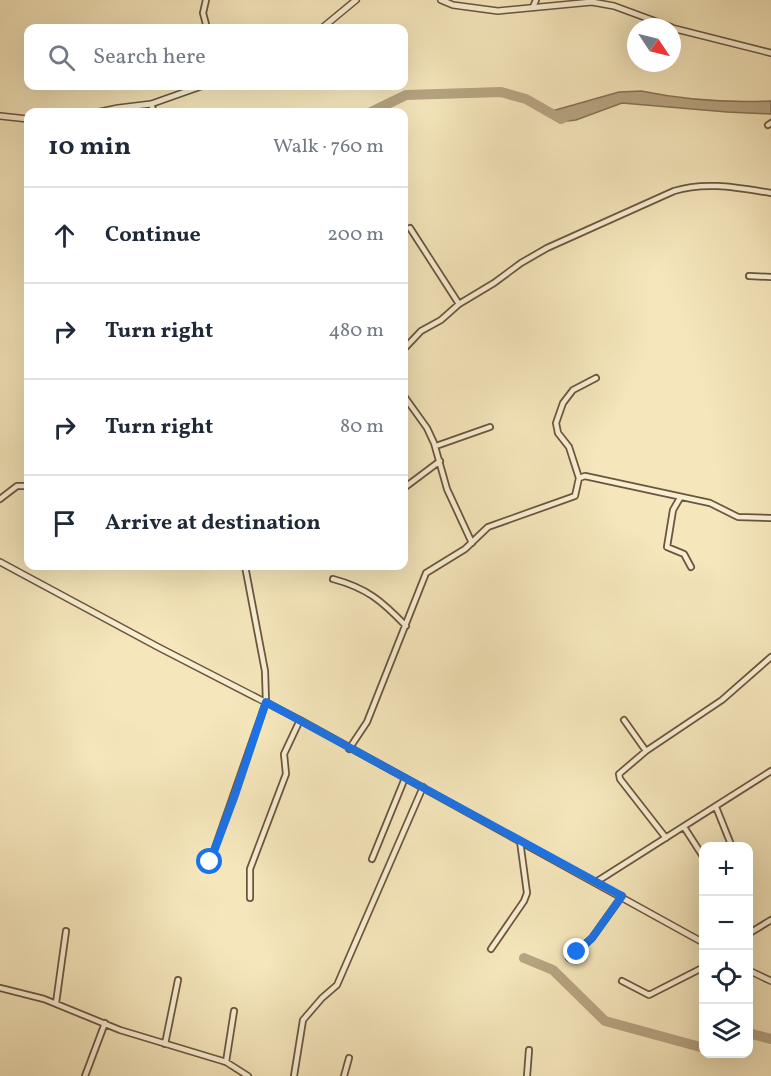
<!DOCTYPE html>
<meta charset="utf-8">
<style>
body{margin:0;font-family:Vollkorn,serif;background:#f2f2f3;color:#1f2937}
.controls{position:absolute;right:18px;bottom:18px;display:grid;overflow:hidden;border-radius:12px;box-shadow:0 6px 24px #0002}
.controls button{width:54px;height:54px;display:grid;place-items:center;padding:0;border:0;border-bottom:2px solid #e0e1e3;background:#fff;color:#1f2937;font:30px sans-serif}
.compass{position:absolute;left:627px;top:18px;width:54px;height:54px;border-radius:50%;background:#fff;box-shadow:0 6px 24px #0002;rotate:125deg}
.stop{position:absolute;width:18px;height:18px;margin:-14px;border:4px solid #1a73e8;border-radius:50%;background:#fff}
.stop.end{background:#1a73e8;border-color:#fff;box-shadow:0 2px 6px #0008}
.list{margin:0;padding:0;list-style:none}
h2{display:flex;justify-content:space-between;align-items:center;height:78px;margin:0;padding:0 24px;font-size:26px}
h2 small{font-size:20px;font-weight:400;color:#747a83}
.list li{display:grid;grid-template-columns:39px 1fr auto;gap:18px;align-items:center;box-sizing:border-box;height:96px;padding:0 24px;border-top:2px solid #e0e1e3}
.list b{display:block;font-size:22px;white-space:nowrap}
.list em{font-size:20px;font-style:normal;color:#747a83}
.icon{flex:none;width:33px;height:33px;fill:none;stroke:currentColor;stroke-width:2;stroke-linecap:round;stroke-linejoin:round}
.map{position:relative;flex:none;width:771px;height:1076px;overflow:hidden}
.search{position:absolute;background:#fff;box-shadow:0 6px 24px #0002;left:24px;top:24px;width:384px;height:66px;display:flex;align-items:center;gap:15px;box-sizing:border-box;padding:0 21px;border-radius:12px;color:#747a83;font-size:22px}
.panel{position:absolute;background:#fff;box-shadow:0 6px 24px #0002;left:24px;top:108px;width:384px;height:462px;border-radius:12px}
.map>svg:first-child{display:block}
.water{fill:#b7a482;stroke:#877156;stroke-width:1.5}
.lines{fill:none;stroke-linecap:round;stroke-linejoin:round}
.river{stroke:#b7a482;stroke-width:10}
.minor-casing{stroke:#6c553d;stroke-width:8}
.tertiary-casing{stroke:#6c553d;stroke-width:8}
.minor{stroke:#f8efd3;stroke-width:4.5}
.tertiary{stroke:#f8efd3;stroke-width:5}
.route{stroke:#1a73e8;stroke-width:8}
</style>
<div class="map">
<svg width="771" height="1076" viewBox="0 0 771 1076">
<rect width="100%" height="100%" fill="#f5e6bb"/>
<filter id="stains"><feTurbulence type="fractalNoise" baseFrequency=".00333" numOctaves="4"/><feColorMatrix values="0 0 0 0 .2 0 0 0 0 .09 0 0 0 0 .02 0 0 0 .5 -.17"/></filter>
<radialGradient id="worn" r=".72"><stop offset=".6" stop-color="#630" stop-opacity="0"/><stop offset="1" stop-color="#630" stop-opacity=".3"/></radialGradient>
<path class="water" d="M641,91C685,100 725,103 771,101V114L727,112L622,103L576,120L560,122L552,111L619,92Z"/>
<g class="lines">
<path class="river" d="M371,112L406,95L501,92L526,99L561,119L567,116
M524,958L553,970L605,1021L704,1048
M748,1033L771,1039"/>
<defs>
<path id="minor" d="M206,0L203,13L207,28
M533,7L536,0
M151,104L154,112
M768,125L771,123
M410,228L459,304
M749,276L771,277
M404,349L421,331L441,320L459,304L494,283L521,263L547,248L674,191C706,181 739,188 771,193
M404,396L427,428L434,443L447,489L472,543
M436,446L490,427
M579,478L569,447L558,433L556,423L563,403L573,390L596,378
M404,488L440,461
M680,498L673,510L667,547L684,554L691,567
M0,499L17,486H28
M333,579C367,588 382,601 406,626
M624,720L646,751
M349,749L367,722L426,573L465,549L488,527L575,496L579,478L585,476L710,503L738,517L771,518
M716,807L730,842
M684,827L704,858
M666,838L620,779L619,774L646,751L722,700L771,657
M372,859L405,778
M210,862L266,702L265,671L245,566
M596,882L771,771
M250,898V869L286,774L284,754L300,720
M748,934L771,920
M491,949L524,901L527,893L520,841
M569,958L592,938L622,896
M622,981L649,995L704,967
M0,988L44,999L120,1030L226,1062L248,1076
M704,988V1010
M56,1003L66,931
M165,1044L178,980
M226,1062L234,1011
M85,1076L105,1023
M294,1076L303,1020L322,998L337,985L423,787
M344,1076L349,1058
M527,1076L529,1050"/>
<path id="tertiary" d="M441,0L453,5L498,11L592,2L614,6L671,27
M322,28L356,0
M672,28L771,53
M99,112L118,108L151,104L202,86
M0,116L28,119
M0,562L158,647L300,720L704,943
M748,970L771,981"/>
</defs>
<use href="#minor" class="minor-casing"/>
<use href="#tertiary" class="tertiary-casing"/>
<use href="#minor" class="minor"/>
<use href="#tertiary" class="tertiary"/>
</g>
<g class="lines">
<path class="route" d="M210,862L235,795L266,702L622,896L592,938L577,952"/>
</g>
<rect width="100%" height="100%" filter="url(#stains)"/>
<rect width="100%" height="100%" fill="url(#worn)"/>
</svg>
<div class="controls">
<button>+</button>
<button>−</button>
<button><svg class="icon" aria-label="locate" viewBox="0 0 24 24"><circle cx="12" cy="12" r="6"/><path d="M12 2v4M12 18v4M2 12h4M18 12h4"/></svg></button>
<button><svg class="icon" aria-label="layers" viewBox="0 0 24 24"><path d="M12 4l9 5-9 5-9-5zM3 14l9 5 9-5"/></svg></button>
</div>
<svg class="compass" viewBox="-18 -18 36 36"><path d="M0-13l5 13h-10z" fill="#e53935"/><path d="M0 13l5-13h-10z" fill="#747a83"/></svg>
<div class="stop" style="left:210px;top:862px"></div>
<div class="stop end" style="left:577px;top:952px"></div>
<div class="search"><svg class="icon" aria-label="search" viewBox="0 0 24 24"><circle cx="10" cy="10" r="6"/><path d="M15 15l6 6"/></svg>Search here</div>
<section class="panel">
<h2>10 min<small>Walk · 760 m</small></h2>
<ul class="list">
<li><svg class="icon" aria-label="ahead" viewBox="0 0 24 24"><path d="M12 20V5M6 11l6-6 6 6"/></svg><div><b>Continue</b></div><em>200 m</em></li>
<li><svg class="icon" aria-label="right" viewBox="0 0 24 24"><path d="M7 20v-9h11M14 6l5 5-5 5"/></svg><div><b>Turn right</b></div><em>480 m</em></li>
<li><svg class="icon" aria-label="right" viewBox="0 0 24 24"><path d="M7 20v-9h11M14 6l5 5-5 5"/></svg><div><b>Turn right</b></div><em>80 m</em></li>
<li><svg class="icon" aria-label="arrive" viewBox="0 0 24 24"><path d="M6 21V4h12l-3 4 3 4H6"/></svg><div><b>Arrive at destination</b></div></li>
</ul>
</section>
</div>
